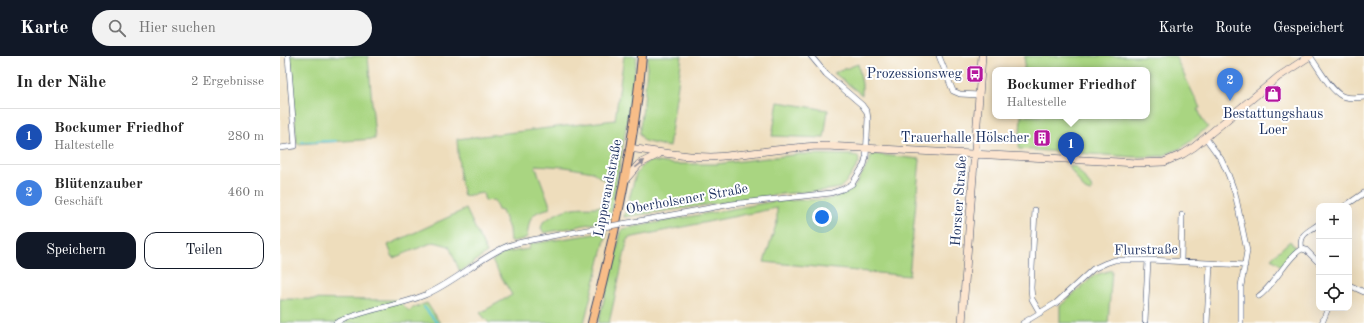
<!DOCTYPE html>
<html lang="de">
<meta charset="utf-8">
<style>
body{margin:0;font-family:"Old Standard TT",serif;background:#f2f2f2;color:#222}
.controls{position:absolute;right:12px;bottom:12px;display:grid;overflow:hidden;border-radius:8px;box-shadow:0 4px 16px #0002}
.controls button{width:36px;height:36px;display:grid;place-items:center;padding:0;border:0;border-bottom:1px solid #e0e0e0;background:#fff;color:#222;font:20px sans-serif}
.you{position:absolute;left:542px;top:161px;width:14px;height:14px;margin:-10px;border:3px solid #fff;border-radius:50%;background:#1a73e8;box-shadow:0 0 0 6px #1a73e833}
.badge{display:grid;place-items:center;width:26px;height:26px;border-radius:50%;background:#111827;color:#fff;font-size:13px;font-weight:700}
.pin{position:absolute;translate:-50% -33px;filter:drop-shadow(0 1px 2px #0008)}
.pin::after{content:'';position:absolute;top:21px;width:14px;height:12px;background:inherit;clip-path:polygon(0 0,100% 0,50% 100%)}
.popup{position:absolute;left:712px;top:11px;width:158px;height:52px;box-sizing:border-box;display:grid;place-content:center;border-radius:8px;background:#fff;filter:drop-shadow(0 1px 3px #0005);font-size:13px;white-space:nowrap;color:#767676}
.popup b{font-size:15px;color:#222}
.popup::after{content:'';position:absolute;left:50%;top:100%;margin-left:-8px;border:8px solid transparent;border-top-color:#fff}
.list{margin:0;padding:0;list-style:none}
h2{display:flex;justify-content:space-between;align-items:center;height:52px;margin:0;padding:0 16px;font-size:17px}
h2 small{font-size:13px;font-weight:400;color:#767676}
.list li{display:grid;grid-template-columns:26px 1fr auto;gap:12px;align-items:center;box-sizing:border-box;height:56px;padding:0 16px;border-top:1px solid #e0e0e0}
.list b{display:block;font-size:15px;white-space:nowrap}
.list p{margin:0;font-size:13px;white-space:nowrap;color:#767676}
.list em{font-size:13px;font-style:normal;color:#767676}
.actions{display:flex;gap:8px;padding:12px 16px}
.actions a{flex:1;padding:9px 0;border:1px solid #111827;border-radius:12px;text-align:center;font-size:14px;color:#111827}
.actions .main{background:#111827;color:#fff}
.icon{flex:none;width:22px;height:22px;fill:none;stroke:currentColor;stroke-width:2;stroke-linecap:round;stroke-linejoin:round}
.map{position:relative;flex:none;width:1084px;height:267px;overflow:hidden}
header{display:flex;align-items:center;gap:24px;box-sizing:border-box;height:56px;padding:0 20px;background:#111827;color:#fff}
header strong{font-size:19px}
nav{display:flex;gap:22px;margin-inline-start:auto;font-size:14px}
.search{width:280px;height:36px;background:#f2f2f2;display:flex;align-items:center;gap:10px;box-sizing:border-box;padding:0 14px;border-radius:22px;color:#767676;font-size:15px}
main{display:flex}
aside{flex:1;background:#fff}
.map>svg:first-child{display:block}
.green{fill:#a9d581;stroke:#628270}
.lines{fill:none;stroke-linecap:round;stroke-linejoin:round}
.stream{stroke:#59c4d5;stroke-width:2}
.street-casing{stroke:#3b496c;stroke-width:6}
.secondary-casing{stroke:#3b496c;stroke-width:8}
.primary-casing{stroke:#3b496c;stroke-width:10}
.street{stroke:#fff;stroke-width:5}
.secondary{stroke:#fce5cf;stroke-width:7}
.primary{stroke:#f7bd88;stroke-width:8}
.street-bridge-casing{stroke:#3b496c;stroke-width:6;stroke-linecap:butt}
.street-bridge{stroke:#fff;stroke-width:5}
.oneway{fill:#8c8a96}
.labels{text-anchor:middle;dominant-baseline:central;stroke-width:4;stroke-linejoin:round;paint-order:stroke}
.poi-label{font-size:14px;fill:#1b2f5e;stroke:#fff;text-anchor:end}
.street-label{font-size:14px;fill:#1b2f5e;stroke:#fff}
</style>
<header>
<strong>Karte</strong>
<div class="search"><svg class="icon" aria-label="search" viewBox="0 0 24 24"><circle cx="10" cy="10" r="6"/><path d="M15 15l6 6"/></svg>Hier suchen</div>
<nav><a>Karte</a><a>Route</a><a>Gespeichert</a></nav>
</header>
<main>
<aside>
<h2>In der Nähe<small>2 Ergebnisse</small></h2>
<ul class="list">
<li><span class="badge" style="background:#1a4fb4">1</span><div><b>Bockumer Friedhof</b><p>Haltestelle</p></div><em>280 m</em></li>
<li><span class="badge" style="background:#3f7fe0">2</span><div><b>Blütenzauber</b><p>Geschäft</p></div><em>460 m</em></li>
</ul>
<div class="actions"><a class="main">Speichern</a><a>Teilen</a></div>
</aside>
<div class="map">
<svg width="1084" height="267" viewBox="0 0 1084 267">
<rect width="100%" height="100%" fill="#fff"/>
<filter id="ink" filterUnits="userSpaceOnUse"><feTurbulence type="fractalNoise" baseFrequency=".025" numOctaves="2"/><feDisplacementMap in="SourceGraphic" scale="8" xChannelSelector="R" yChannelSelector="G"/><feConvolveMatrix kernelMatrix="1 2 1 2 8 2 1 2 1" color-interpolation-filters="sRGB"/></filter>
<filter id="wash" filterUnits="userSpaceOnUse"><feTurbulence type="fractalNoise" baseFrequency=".012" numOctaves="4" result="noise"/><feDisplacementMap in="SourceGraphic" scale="16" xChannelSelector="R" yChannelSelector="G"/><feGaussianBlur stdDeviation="0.9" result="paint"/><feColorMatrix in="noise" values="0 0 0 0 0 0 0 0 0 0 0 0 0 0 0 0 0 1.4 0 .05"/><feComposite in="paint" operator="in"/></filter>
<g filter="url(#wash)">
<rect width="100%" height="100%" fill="#eeddbc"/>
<path class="green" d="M9,0H88L95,83L17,88Z
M344,0H357L347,66L330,164L264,177L261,172L263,166C272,160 283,153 294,152C307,150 311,153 325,149L330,127L322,123L313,116L285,111L255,109L271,152C250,157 250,160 247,181L244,183L230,186L229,173L222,155L218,154L214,144L205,145L203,137L184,140L180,123L177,83L335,64Z
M368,0H402L389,91L364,85L359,77L364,46Z
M745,0H895L920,52L918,53L923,65L928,71L903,91L882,100L854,101L739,93L741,60H867V14H744Z
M578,8L582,28V39L554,17Z
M498,46L548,54L544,82L492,80Z
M521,98L572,99L578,100L579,107L568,124L560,132L549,134L502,138L344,161L356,118L364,108L371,105L393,108H436Z
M592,98L640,103L629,220L484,206L497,166V152L348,182L329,267H318L342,173L495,145L549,143L566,137L575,130L588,108Z
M788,110L796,111L811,130L812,135L810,136L805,134Z
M186,153L207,197L180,216L169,190L154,186L113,202L108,189Z
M327,176L304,267H209L200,257L232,239L212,205L224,197L249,193L250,188Z
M1010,185L1016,193L1002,211L991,202Z
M832,214L828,267H780V250L815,219Z
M0,243L118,244L129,255L133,252L147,247L160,267H0Z"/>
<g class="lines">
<path class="stream" d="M22,86L56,85
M144,251L157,267"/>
</g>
</g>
<g filter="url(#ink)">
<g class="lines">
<defs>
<path id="street" d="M659,0L673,35L680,38L699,39
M1030,0C1038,11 1050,34 1062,40C1069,43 1077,42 1084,41
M925,81L941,103L948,118L955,137L967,195L961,230V267
M0,92L15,90L8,0
M1065,150L1084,137
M755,154L751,232L752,243L760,257
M353,166L452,148L551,137L563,133L572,128L584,109L586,101L588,63L587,56L582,49L546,18L531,0
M1039,168C1028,176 1018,178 1022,193L1026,194L1039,207
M901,205L902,159
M1069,229L1084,236
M979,240C994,230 1009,198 1022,193
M865,265L868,204
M56,267C84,253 116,251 145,239C173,227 196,205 223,192C235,186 249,185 262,182C282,178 303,175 324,171
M743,267L776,247L813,213L826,207L835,204H870L965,209
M927,267L930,208
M1042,267L1048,252"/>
<path id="secondary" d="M350,92C376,96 404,101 431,101C470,99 508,90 546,90L857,107L884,106L903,98L914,91L998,21L1030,0
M346,123L359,108L379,98
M682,267L702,0"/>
<path id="primary" d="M312,267C335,180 354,90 362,0"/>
</defs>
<use href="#street" class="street-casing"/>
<use href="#secondary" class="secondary-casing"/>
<use href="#primary" class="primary-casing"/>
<use href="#street" class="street"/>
<use href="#secondary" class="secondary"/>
<use href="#primary" class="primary"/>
<defs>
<path id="street-bridge" d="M324,171L353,166"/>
</defs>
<use href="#street-bridge" class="street-bridge-casing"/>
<use href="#street-bridge" class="street-bridge"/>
</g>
<defs><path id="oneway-solid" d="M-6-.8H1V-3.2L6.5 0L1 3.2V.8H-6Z"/></defs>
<use class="oneway" href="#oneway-solid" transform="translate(360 108) rotate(-38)"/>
</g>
<defs>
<symbol id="bus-square" viewBox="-11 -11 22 22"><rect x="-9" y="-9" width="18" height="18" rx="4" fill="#b5179e" stroke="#fff"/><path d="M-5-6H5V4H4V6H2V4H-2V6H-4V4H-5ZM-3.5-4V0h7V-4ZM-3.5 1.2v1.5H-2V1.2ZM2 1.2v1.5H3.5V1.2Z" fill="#fff"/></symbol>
<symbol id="shop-square" viewBox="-11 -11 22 22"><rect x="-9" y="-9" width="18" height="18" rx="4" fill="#b5179e" stroke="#fff"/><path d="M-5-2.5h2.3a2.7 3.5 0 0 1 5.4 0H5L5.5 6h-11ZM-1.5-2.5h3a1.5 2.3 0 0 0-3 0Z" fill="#fff"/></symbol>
<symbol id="building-square" viewBox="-11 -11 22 22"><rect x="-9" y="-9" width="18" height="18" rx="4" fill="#b5179e" stroke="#fff"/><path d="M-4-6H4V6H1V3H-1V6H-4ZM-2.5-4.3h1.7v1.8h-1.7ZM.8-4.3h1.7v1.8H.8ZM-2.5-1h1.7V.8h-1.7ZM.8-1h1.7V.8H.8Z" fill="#fff"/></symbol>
</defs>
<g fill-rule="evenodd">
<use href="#bus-square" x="685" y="8" width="20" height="20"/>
<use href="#shop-square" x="983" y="28" width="20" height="20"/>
<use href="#building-square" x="752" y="72" width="20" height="20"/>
</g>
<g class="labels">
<g class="poi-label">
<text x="682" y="18">Prozessionsweg</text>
<text x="993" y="58" text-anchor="middle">Bestattungshaus<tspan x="993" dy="16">Loer</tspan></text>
<text x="749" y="82">Trauerhalle Hölscher</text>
</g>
<g class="street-label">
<text transform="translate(328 132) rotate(-79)">Lipperandstraße</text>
<text transform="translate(407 143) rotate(-10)">Oberholsener Straße</text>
<text transform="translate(679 145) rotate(-86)">Horster Straße</text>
<text transform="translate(866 194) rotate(-1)">Flurstraße</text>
</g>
</g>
</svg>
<div class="controls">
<button>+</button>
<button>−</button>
<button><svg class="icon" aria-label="locate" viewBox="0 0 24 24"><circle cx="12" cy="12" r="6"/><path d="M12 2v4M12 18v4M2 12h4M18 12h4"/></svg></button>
</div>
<div class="you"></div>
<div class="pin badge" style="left:791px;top:109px;background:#1a4fb4">1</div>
<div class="popup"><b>Bockumer Friedhof</b>Haltestelle</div>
<div class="pin badge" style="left:950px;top:45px;background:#3f7fe0">2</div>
</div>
</main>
